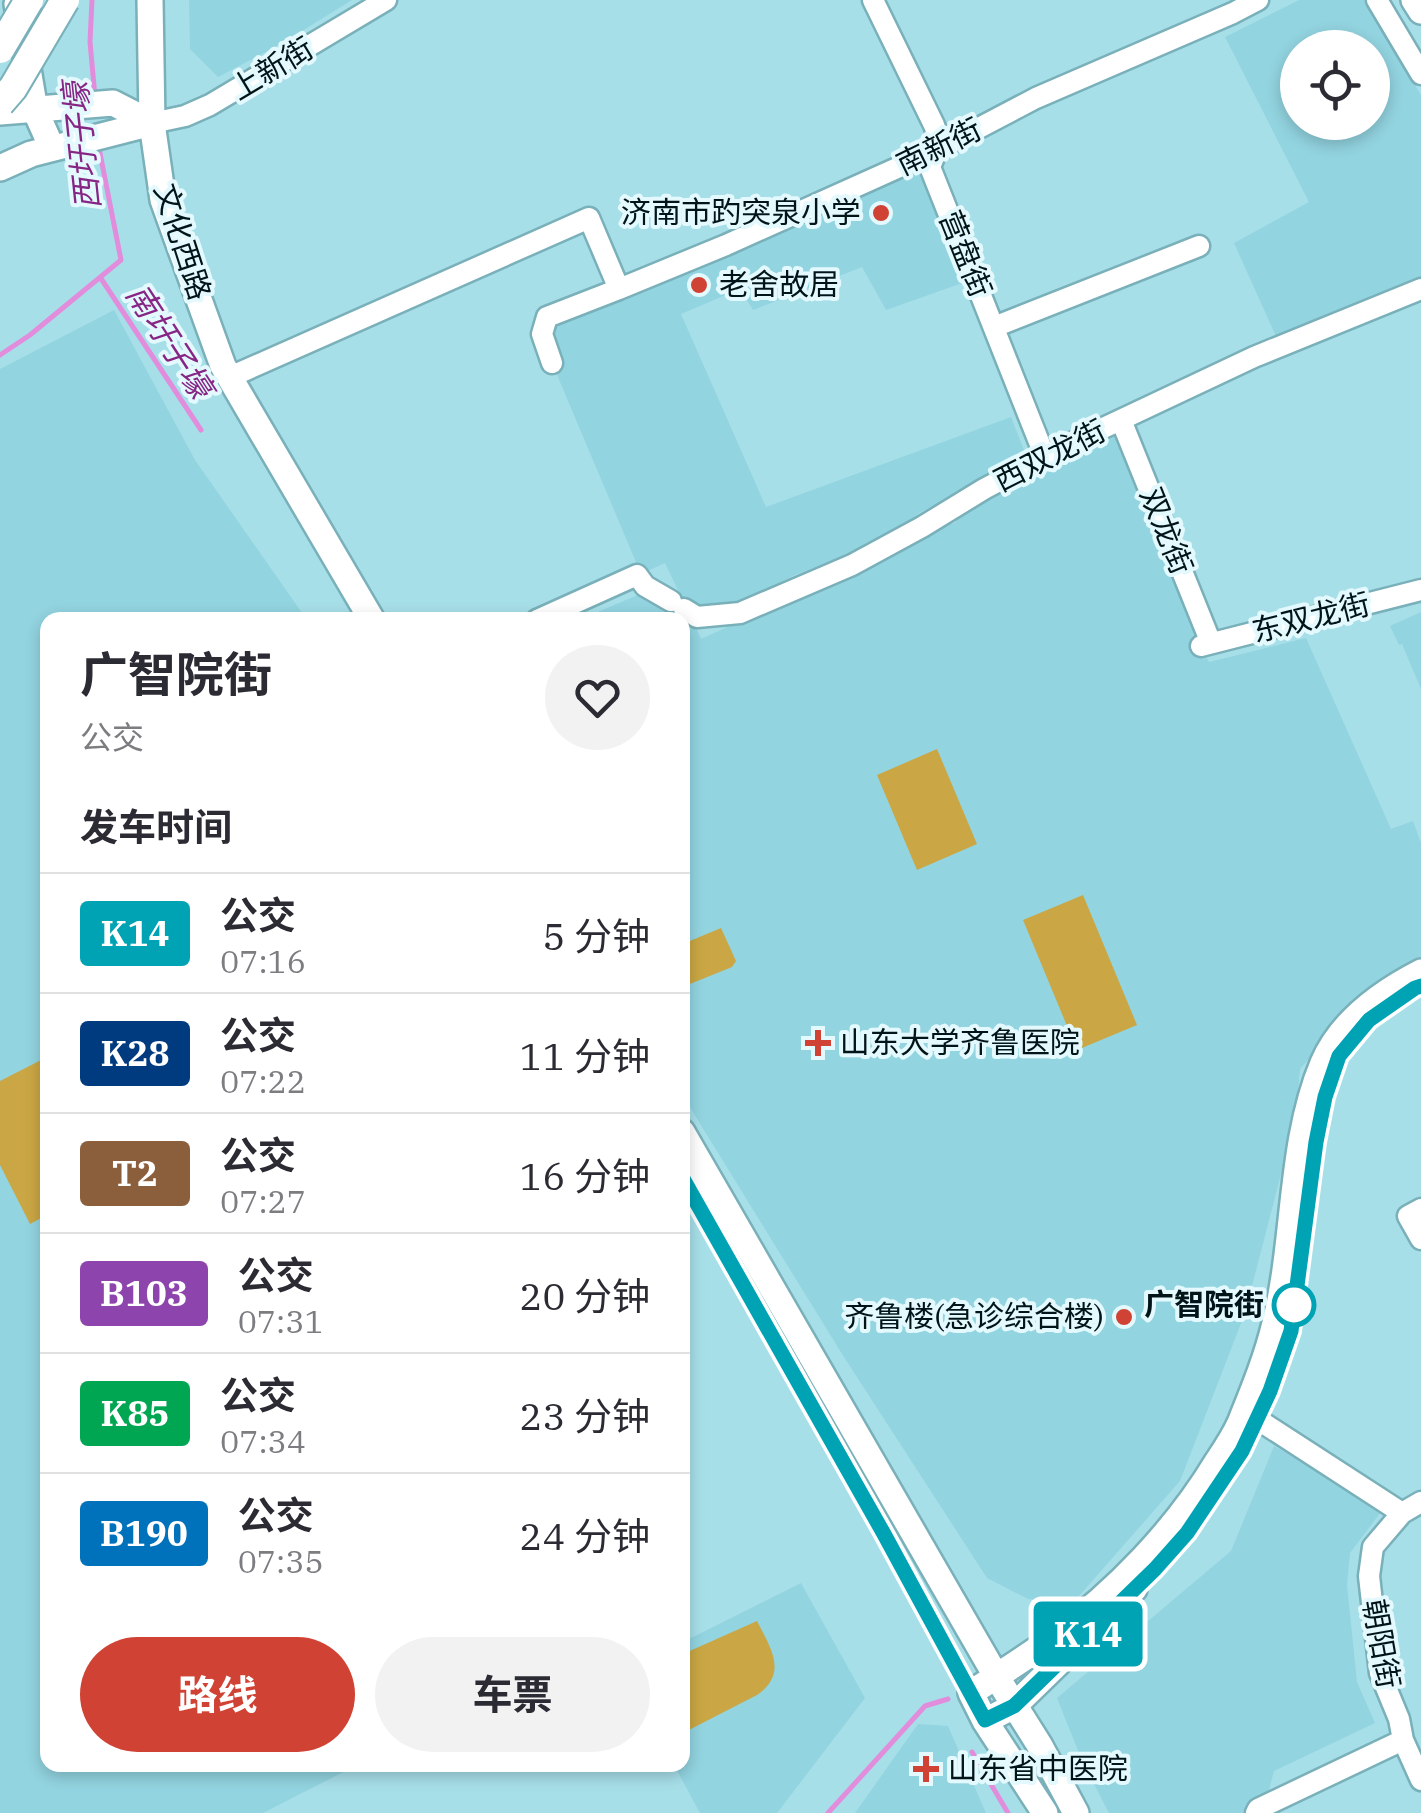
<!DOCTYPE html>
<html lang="zh">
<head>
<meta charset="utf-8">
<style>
  :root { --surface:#fff; --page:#f2f2f3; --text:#2b2b33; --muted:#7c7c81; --line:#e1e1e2; --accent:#d04334 }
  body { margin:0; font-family:"IBM Plex Serif","Noto Sans SC",serif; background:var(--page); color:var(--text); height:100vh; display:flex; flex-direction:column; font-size:38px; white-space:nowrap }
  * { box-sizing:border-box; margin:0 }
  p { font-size:32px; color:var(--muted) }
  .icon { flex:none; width:55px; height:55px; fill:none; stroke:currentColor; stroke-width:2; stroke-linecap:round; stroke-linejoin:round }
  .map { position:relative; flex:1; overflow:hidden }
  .drawer { position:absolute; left:40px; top:612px; width:650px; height:1160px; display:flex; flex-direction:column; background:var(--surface); border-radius:20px; box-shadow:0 5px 15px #0003 }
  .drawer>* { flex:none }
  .badge { padding:0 20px; border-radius:8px; font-size:35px; line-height:65px }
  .buttons { position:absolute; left:1280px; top:30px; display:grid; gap:20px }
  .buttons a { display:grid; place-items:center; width:110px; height:110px; border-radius:50%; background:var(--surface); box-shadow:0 5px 15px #0003; font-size:50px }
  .map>.badge { position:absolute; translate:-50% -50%; box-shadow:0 0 0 5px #fff }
  h2 { padding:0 40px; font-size:38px; line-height:90px }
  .round { display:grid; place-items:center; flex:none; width:105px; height:105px; border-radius:52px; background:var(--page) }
  .head { display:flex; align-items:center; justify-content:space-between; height:170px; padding:0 40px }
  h1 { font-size:48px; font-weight:700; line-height:75px }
  .cta { display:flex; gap:20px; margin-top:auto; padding:20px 40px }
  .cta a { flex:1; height:115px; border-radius:60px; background:var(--accent); color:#fff; font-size:40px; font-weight:700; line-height:115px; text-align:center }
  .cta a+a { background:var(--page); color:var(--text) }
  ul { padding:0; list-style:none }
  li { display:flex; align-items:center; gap:30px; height:120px; padding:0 40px; border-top:2px solid var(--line) }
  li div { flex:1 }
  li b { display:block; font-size:38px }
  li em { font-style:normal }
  li .badge { min-width:110px; font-weight:700; text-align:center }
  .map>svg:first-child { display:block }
  .built { fill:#92d4e0; fill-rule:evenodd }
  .green { fill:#caa744 }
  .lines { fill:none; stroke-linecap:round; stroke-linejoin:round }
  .stream { stroke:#e18ddb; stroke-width:5 }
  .minor-casing { stroke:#79b0b9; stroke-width:25 }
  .major-casing { stroke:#79b0b9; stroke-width:30 }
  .minor { stroke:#fff; stroke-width:20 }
  .major { stroke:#fff; stroke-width:25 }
  .highway-bridge-casing { stroke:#79b0b9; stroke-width:32; stroke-linecap:butt }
  .highway-bridge { stroke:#fff; stroke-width:28 }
  .line-casing { stroke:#fff; stroke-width:22 }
  .line { stroke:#00a3b4; stroke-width:15 }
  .poi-dot { fill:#d04334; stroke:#e3f9fd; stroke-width:4 }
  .stop-dot { fill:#fff; stroke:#00a3b4; stroke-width:5 }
  .labels { text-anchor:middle; stroke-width:8; stroke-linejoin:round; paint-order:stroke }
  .street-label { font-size:30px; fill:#011519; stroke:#e3f9fd }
  .poi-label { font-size:30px; fill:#011519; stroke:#e3f9fd; text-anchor:start }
  .stop-label { font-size:30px; font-weight:bold; fill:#011519; stroke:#e3f9fd; text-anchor:end }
  .water-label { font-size:32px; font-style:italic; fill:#872584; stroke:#e3f9fd }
</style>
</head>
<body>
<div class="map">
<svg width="1421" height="1813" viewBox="0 0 1421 1813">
  <rect width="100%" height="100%" fill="#a7dfe9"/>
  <path class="built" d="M189,0H352L286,41L218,77L190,49Z
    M1299,0H1364L1421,95V296L1283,352L1234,243L1309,202L1225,37ZM1298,48H1372V122H1298Z
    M925,169L968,281L886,310L862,267L753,310L740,289L681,314L766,507L1011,417L1027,458L919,513L905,525L866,543L857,551L795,575L728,609H687L665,563L641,574L552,363L547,317L679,272Z
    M114,310L195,460L307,620H48V1765H357L263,1813H0V369Z
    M1120,434L1198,642L1209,662L1306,638L1391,829L1413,821L1421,843V957L1354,1007L1300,1069L1296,1116L1245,1313L1180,1481L1072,1604L1028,1599L987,1578L842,1354L683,1096L682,620H579L640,594L692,619L701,639L859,567L894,555L938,523L944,526L955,523L958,518L988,499Z
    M1421,612V689L1402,644L1399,645L1390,626Z
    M1274,1446L1384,1508L1350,1553L1347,1585L1357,1682L1375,1723L1274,1771L1263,1813H1109L1083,1763L1057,1698L1231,1551Z
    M801,1583L865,1698L777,1813H700L674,1765H682L683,1642Z
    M918,1724L948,1726L986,1813H855Z"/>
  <path class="green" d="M937,749L977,844L917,870L877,775Z
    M1083,895L1137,1025L1077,1050L1023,920Z
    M721,928L736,961L732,967L685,986L683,985V947L685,943Z
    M47,1057V1215L30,1224L0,1165V1081Z
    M757,1621C770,1647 789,1673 757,1695L683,1733V1654Z"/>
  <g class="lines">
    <path class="stream" d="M92,0L90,42L95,97
      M100,277L201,430
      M0,355L30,335L121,260L98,143
      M972,1752L1008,1813
      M828,1813L925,1706L948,1699"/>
    <defs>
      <path id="minor" d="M873,0L934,125L940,142L930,167L1045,457
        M1377,0L1421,74
        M152,123L185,116L210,105L386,0
        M619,289L726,245L935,151L1036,98L1233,13L1258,0
        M994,327L1199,246
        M230,377L589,218L619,289L547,317L542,334L552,363
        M1121,420L1211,643
        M684,609L697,617L740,613L852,565L922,527L984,489L1063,447L1254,357L1421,289
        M537,620L637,575L645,586L671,601
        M1201,646L1421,590
        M1421,1209L1408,1216L1421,1239
        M1257,1419L1402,1513
        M1421,1502L1402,1513L1373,1547L1369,1576L1380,1673L1399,1719L1403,1740L1421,1780
        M1256,1813L1258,1809L1403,1740"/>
      <path id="major" d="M150,0L152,123L163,200L223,366L372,620
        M1414,0L1421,11
        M17,4L35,110L52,148
        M0,112L113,103L152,123
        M0,168L31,154L152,123
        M682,1132L996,1676L1040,1746L1076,1813
        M985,1721L1014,1706L1134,1589
        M1045,1813L985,1721L971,1693C998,1675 1026,1658 1053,1638C1116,1592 1176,1530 1217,1462C1225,1450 1234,1437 1240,1423C1253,1391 1267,1357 1275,1323C1296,1239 1289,1144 1323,1063C1341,1021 1382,992 1421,972"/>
    </defs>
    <use href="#minor" class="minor-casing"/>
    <use href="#major" class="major-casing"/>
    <use href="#minor" class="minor"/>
    <use href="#major" class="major"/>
    <defs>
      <path id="highway-bridge" d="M0,49L29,0
        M0,103L13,88L65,0"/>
    </defs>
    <use href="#highway-bridge" class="highway-bridge-casing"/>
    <use href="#highway-bridge" class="highway-bridge"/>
  </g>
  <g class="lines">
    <defs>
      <path id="line" d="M682,1177L884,1534L985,1720L1014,1706L1155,1569L1187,1533L1242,1451L1270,1391L1291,1331L1316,1142L1325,1097L1339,1056L1369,1020L1415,988L1421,986"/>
    </defs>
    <use href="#line" class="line-casing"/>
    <use href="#line" class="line"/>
  </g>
  <g class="poi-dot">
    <circle cx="881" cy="213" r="10"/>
    <circle cx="699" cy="285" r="10"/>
    <path d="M813 1028h10v10h10v10h-10v10h-10v-10h-10v-10h10z"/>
    <circle cx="1124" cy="1317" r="10"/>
    <path d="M921 1754h10v10h10v10h-10v10h-10v-10h-10v-10h10z"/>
  </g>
  <circle class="stop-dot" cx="1294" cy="1305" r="20"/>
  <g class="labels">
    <g class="street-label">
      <text transform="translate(272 69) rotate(-31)" y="10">上新街</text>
      <text transform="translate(939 147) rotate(-26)" y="10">南新街</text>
      <text transform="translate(182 242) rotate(72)" y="10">文化西路</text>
      <text transform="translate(965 254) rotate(68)" y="10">营盘街</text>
      <text transform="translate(1050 456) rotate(-27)" y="10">西双龙街</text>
      <text transform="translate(1166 531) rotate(68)" y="10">双龙街</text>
      <text transform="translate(1311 618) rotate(-14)" y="10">东双龙街</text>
      <text transform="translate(1381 1644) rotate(80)" y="10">朝阳街</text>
    </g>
    <g class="poi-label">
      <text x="861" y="223" text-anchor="end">济南市趵突泉小学</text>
      <text x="719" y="295">老舍故居</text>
      <text x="840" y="1053">山东大学齐鲁医院</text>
      <text x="1104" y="1327" text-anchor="end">齐鲁楼(急诊综合楼)</text>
      <text x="948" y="1779">山东省中医院</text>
    </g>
    <g class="stop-label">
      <text x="1264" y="1315">广智院街</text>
    </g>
    <g class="water-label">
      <text transform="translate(82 146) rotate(-96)" y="11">西圩子壕</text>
      <text transform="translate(169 341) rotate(57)" y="11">南圩子壕</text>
    </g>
  </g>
</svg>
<div class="buttons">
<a><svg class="icon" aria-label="locate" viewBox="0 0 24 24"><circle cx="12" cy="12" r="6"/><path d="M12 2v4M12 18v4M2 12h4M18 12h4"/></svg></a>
</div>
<b class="badge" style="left:1088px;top:1634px;background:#00a3b4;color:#fff">K14</b>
<section class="drawer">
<div class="head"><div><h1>广智院街</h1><p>公交</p></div><a class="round"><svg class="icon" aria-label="heart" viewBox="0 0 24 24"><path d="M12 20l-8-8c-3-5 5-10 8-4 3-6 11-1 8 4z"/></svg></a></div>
<h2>发车时间</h2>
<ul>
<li><span class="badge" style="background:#00a3b4;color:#fff">K14</span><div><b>公交</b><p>07:16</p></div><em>5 分钟</em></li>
<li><span class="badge" style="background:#003b80;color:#fff">K28</span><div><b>公交</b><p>07:22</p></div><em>11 分钟</em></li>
<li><span class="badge" style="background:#8b5e3c;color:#fff">T2</span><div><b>公交</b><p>07:27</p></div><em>16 分钟</em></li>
<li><span class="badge" style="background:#8e44ad;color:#fff">B103</span><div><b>公交</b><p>07:31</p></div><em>20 分钟</em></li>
<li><span class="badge" style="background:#00a651;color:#fff">K85</span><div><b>公交</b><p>07:34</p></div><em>23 分钟</em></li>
<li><span class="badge" style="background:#0072bc;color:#fff">B190</span><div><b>公交</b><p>07:35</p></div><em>24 分钟</em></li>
</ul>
<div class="cta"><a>路线</a><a>车票</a></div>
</section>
</div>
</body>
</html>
